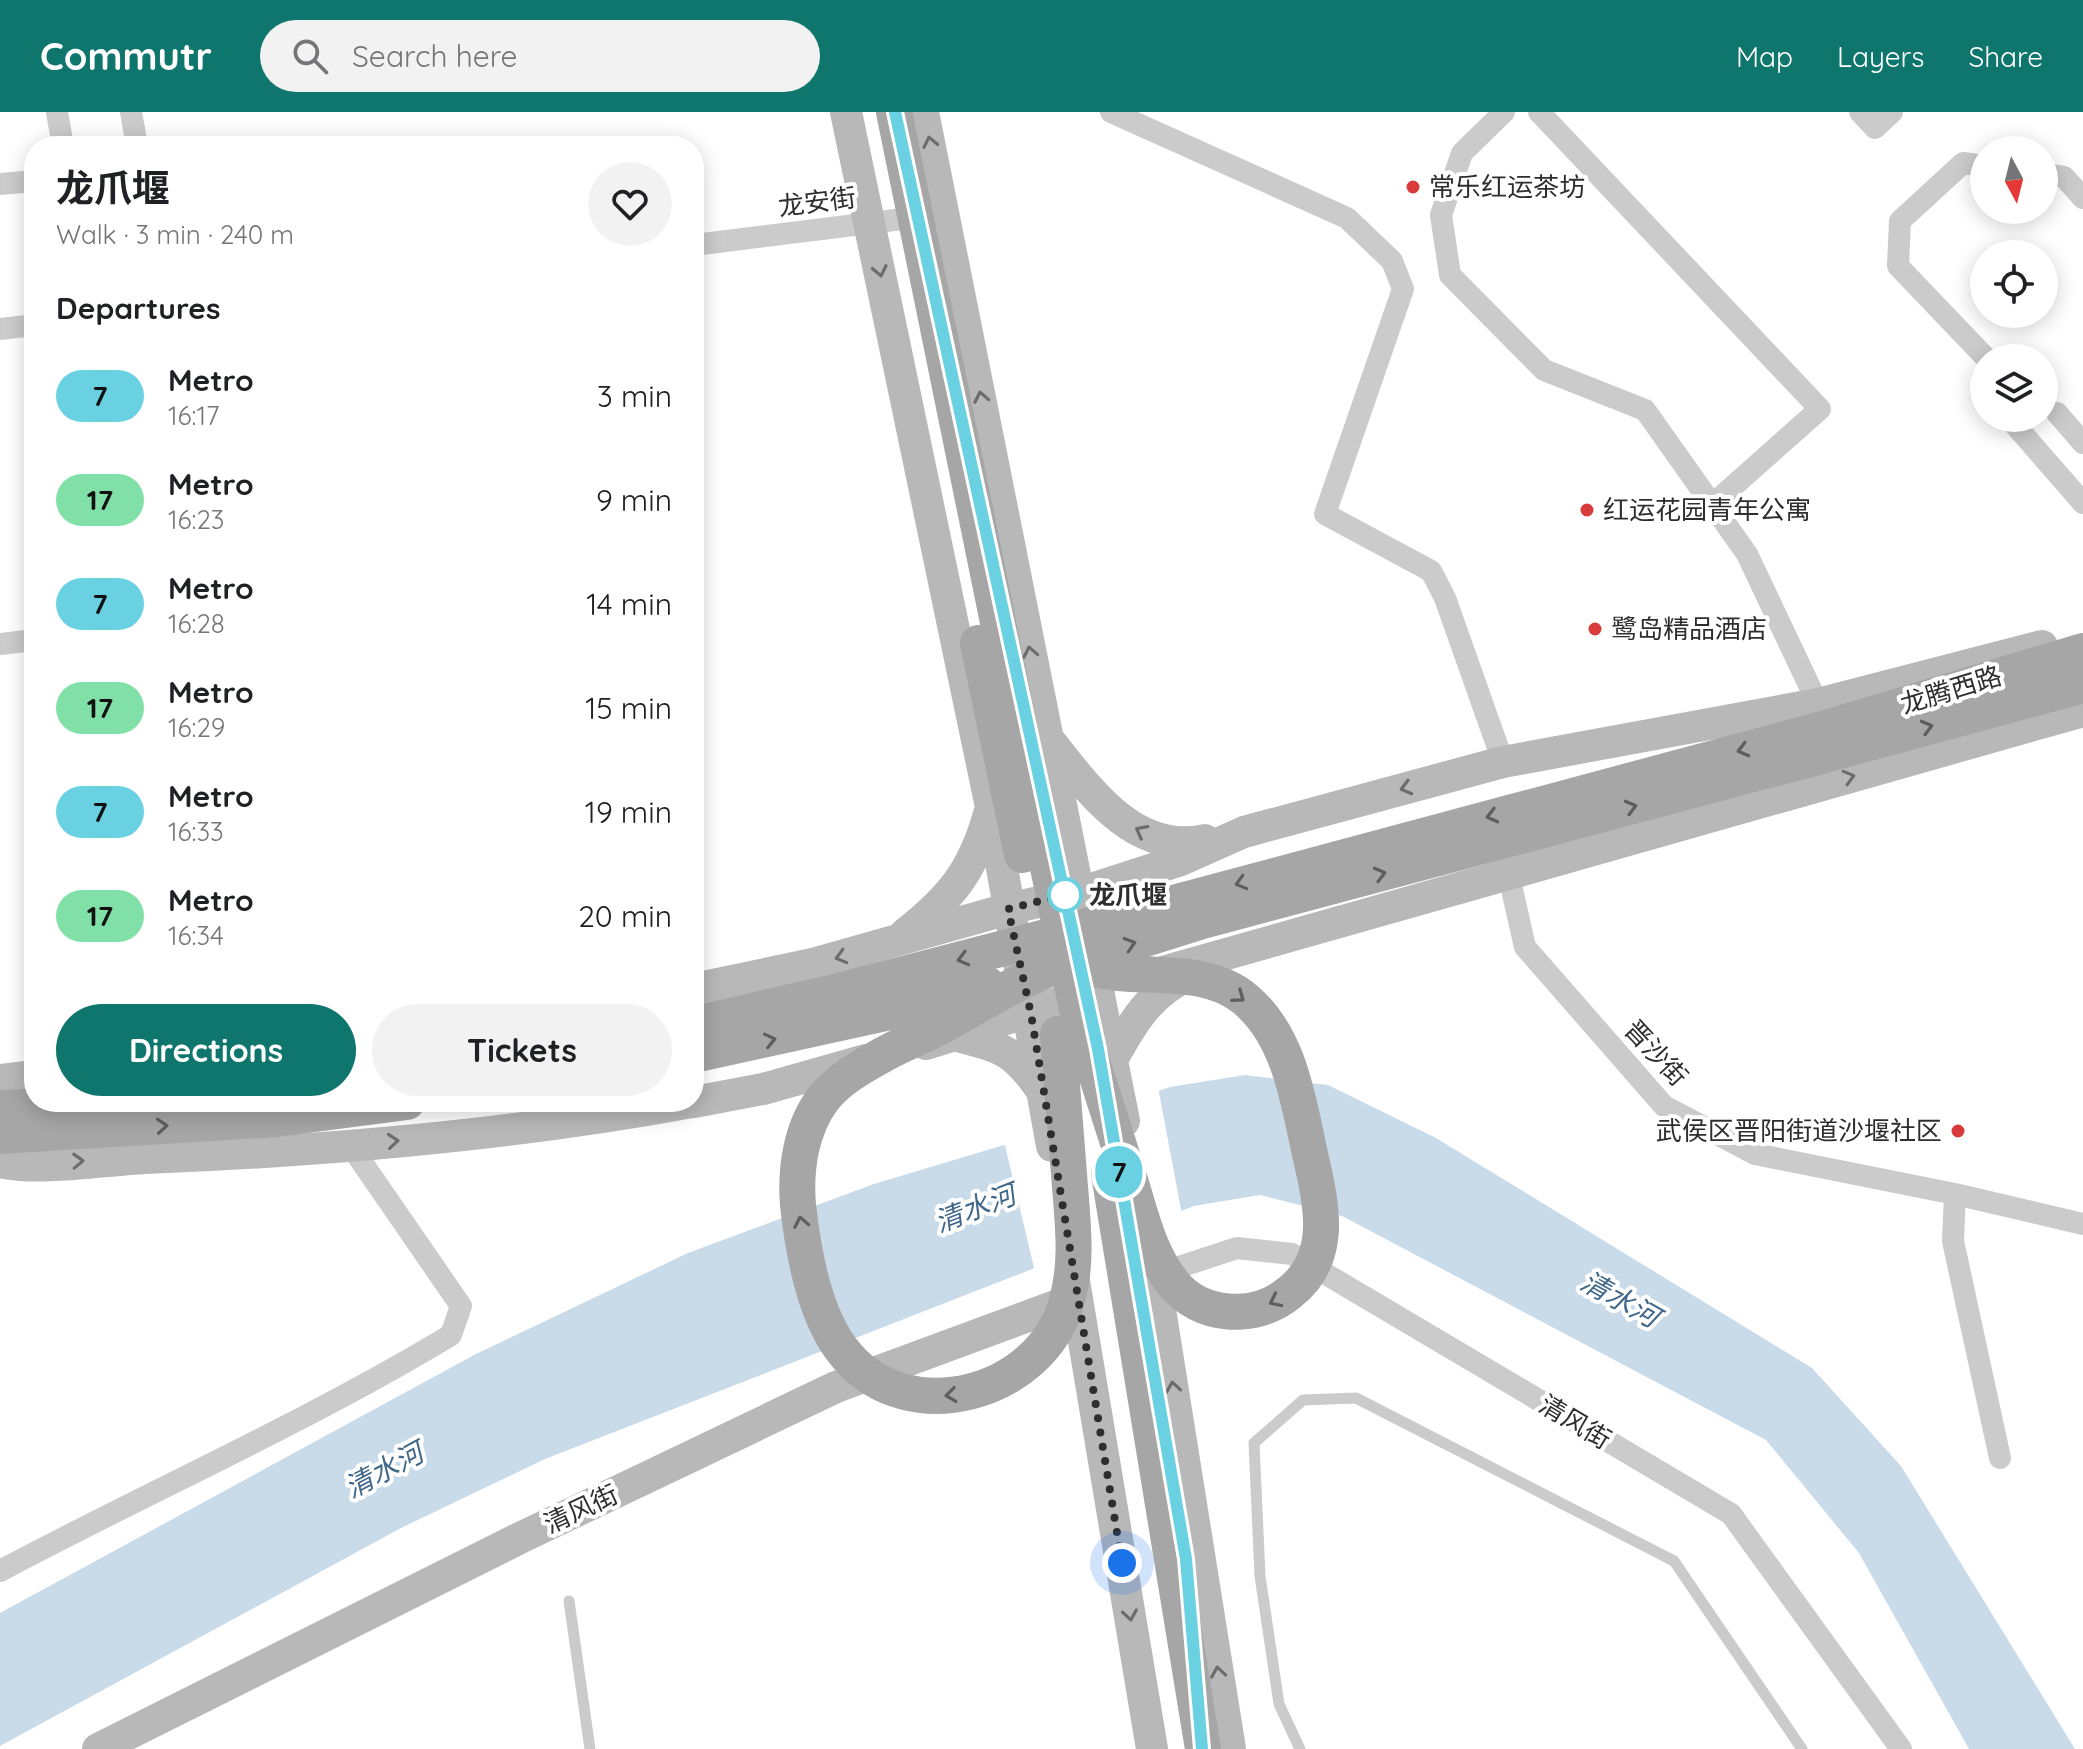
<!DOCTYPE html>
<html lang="en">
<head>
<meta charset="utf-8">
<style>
  :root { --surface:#fff; --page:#f2f2f2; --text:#202124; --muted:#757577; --accent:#0f766e }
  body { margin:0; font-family:Quicksand,"Noto Sans SC",sans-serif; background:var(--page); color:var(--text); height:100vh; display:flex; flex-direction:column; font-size:30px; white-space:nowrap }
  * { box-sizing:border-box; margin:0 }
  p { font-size:26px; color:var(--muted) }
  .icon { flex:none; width:44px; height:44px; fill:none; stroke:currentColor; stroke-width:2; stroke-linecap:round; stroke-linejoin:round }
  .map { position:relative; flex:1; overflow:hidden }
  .side { position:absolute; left:24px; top:24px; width:680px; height:976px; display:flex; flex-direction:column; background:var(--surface); border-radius:32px; box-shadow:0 4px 20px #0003 }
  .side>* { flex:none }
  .badge { padding:0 16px; border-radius:26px; font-size:28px; line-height:52px }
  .needle { width:52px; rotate:173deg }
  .buttons { position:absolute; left:1970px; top:24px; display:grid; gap:16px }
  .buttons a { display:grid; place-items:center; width:88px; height:88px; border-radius:50%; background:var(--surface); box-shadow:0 4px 20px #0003; font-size:40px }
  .you { position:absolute; width:40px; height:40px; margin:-20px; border:6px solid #fff; border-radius:50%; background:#1a73e8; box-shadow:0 0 0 12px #1a73e833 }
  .map>.badge { position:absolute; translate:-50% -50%; box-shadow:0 0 0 4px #fff }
  h2 { padding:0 32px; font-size:30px; line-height:72px }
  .round { display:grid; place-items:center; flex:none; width:84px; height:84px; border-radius:42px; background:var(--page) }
  .headline { display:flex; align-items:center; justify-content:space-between; height:136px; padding:0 32px }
  h1 { font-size:38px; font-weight:700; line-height:60px }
  .action { display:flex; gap:16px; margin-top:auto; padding:16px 32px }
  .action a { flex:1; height:92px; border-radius:48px; background:var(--accent); color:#fff; font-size:32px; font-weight:700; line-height:92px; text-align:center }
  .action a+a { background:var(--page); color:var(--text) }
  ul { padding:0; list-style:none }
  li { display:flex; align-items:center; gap:24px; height:104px; padding:0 32px }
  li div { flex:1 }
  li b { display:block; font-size:30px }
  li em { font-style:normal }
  li .badge { min-width:88px; font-weight:700; text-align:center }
  header { display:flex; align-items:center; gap:48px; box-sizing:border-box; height:112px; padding:0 40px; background:var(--accent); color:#fff }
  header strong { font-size:38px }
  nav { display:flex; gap:44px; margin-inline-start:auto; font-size:28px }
  .search { width:560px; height:72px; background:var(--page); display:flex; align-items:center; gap:20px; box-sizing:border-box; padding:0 28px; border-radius:44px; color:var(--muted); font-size:30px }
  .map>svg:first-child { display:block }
  .water { fill:#c9dae9 }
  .pier { fill:#fff }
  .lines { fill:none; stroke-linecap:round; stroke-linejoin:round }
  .lane { stroke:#cbcbcb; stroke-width:11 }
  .street { stroke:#cbcbcb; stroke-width:22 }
  .secondary { stroke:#b8b8b8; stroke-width:32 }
  .primary { stroke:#a6a6a6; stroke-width:36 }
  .primary-bridge { stroke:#a6a6a6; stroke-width:36 }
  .oneway { stroke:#6c6c6c }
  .oneway2 { stroke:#5e5e5e }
  .line-casing { stroke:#fff; stroke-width:18 }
  .line { stroke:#6ad1e3; stroke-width:12 }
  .walk { stroke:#2e2e2e; stroke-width:8; stroke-dasharray:0 14.4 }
  .poi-dot { fill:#d93b3b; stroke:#fff; stroke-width:3 }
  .stop-dot { fill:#fff; stroke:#6ad1e3; stroke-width:4 }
  .labels { text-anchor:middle; stroke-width:8; stroke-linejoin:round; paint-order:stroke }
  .poi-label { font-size:26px; fill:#2e2e2e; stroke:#fff; text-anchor:start }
  .street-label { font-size:26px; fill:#2e2e2e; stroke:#fff }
  .stop-label { font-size:26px; font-weight:bold; fill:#2e2e2e; stroke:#fff; text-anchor:start }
  .water-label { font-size:28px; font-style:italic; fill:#41688a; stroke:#fff }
</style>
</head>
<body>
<header>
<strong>Commutr</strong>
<div class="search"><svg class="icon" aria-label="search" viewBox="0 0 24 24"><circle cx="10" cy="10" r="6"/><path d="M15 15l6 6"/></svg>Search here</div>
<nav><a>Map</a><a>Layers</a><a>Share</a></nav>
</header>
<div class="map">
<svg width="2083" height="1637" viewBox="0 0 2083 1637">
  <rect width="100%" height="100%" fill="#fff"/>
  <path class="water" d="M1245,963L1328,973L1436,1026L1812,1256L1901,1354L2075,1637H1969L1859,1441L1766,1328L1342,1104L1260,1083L1194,1094L545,1347L401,1416L0,1634V1501L474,1243L688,1141L874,1072L1014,1030L1170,975Z"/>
  <path class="pier" d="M1158,975L1182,1103L1035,1160L1004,1029Z"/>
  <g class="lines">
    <path class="lane" d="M569,1489L590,1637
      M1300,1637L1279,1592L1260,1464L1254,1331L1303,1288L1356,1286L1674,1449L1802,1637"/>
    <path class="street" d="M57,0L63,34
      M131,0L137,34
      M1111,0L1347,106L1392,149L1403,177L1325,402L1431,459L1445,486L1503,650
      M1504,0L1462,41L1441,103L1450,163L1544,258L1645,298L1747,442L1818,592
      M1539,0L1820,297L1712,393
      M1860,0L1875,16L1892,0
      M1984,54L1963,51L1900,109L1898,154L1986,246
      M2044,62L2064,65L2083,86
      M0,72L34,69
      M694,133L927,104
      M0,217L34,213
      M2057,301L2083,331
      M2009,306L2083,391
      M0,532L34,528
      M1508,760L1525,835L1664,994L1755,1042L1955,1082L2083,1112
      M1955,1082L1953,1129L2000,1346
      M1155,1163L1237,1136L1292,1142L1731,1402L1901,1637
      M0,1459C150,1379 305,1311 451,1223L461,1194L350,1033"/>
    <path class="secondary" d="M846,0L991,695L1052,1034
      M923,0L1124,1009
      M1049,628C1088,677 1134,744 1205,728
      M905,822C951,786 973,759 989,702
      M1163,860L2083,599
      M694,877L813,852L1008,797L1079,781L1181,748L1244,720L1503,650L1818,592L2042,534
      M958,924C1003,936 1015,939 1042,979
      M926,932L1099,878
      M1113,946C1134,908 1151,879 1193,861
      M0,968L34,964
      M694,990L763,977L866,948
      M0,1050C36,1059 105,1048 145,1046C327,1039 513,1023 692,990
      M1151,1141L1230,1637
      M1073,1163L1152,1637
      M98,1637L522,1425L836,1275L1077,1186"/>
    <path class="primary" d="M1819,618L2083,539
      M1825,643L2083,573
      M0,996L161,990
      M0,1024L277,1007L407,990"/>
    <path class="primary-bridge" d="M894,0L1085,937
      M978,531L1022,743
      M1072,850L1202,809L1825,643
      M694,912L835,880L1050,824L1819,618
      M1058,922C1062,968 1065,1015 1069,1062C1072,1106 1079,1149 1066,1192C1040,1282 910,1318 847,1244C815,1208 803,1139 798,1093C795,1057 801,1016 823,987C837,969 859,956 879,945C899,933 922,925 942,914C967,901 1036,857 1059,855C1078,854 1100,859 1119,861C1161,865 1210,858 1245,887C1292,926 1299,995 1312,1051C1323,1097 1332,1148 1289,1181C1255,1209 1200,1206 1172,1170C1149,1140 1141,1104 1130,1068C1114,1017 1097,966 1081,915
      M694,943L895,899L988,873
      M1109,1062L1203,1637"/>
  </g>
  <defs><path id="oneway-chevron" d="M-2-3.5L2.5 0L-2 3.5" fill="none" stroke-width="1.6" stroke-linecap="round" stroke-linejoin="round" transform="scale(2)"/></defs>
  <g class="oneway">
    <use href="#oneway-chevron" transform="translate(930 30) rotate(-102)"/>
    <use href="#oneway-chevron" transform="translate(880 159) rotate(78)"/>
    <use href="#oneway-chevron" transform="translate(981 285) rotate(-101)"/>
    <use href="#oneway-chevron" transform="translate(1030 540) rotate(-101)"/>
    <use href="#oneway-chevron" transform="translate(1849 665) rotate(-16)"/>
    <use href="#oneway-chevron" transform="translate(1406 676) rotate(165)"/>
    <use href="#oneway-chevron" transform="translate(1141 719) rotate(-152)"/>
    <use href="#oneway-chevron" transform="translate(841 845) rotate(164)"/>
    <use href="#oneway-chevron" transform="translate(393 1029) rotate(-5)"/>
    <use href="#oneway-chevron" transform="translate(78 1049) rotate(-2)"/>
    <use href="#oneway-chevron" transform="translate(1173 1275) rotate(-99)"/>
    <use href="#oneway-chevron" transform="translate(1130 1503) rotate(81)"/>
    <use href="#oneway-chevron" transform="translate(1218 1560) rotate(-99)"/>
  </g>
  <g class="oneway2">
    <use href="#oneway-chevron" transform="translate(1927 615) rotate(-15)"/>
    <use href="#oneway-chevron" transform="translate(1743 638) rotate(165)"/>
    <use href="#oneway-chevron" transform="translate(1631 695) rotate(-15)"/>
    <use href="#oneway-chevron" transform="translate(1492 704) rotate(165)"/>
    <use href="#oneway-chevron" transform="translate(1380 762) rotate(-15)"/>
    <use href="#oneway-chevron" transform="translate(1241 771) rotate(164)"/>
    <use href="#oneway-chevron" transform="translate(1130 832) rotate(-17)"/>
    <use href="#oneway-chevron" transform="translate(963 847) rotate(165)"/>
    <use href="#oneway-chevron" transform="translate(1239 885) rotate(36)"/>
    <use href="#oneway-chevron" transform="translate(770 928) rotate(-13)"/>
    <use href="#oneway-chevron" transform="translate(162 1014) rotate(-4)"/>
    <use href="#oneway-chevron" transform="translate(801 1110) rotate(-101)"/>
    <use href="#oneway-chevron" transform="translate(1275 1189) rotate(154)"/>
    <use href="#oneway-chevron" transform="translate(951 1283) rotate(173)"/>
  </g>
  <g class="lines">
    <defs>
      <path id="line" d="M895,0L1098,937L1186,1447L1202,1637"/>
    </defs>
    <use href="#line" class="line-casing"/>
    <use href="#line" class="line"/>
    <path class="walk" d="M1065,783L1008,797L1031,902L1122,1451"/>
  </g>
  <g class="poi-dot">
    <circle cx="1413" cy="75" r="8"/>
    <circle cx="1587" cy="398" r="8"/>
    <circle cx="1595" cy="517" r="8"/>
    <circle cx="1958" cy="1019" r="8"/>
  </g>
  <circle class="stop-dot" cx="1065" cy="783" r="16"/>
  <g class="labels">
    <g class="poi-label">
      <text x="1429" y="84">常乐红运茶坊</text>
      <text x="1603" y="407">红运花园青年公寓</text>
      <text x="1611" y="526">鹭岛精品酒店</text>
      <text x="1942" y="1028" text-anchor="end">武侯区晋阳街道沙堰社区</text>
    </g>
    <g class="street-label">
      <text transform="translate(817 90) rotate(-7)" y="9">龙安街</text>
      <text transform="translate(1951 578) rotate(-17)" y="9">龙腾西路</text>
      <text transform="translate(1656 941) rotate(47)" y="9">晋沙街</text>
      <text transform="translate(1575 1310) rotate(31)" y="9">清风街</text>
      <text transform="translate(581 1397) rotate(-25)" y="9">清风街</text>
    </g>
    <g class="stop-label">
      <text x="1089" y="792">龙爪堰</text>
    </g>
    <g class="water-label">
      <text transform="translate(975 1096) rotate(-21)" y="10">清水河</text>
      <text transform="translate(1620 1187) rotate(29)" y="10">清水河</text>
      <text transform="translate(384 1358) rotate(-28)" y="10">清水河</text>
    </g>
  </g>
</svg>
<div class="buttons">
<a><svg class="needle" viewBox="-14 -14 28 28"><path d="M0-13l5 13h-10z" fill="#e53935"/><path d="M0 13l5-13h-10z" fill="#757577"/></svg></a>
<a><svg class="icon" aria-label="locate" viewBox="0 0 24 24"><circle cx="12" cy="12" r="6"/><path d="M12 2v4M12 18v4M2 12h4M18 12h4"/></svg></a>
<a><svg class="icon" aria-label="layers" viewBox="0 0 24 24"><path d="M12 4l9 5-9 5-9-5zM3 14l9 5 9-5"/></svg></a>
</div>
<div class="you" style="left:1122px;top:1451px"></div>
<b class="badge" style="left:1119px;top:1060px;background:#6ad1e3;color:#111">7</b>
<section class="side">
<div class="headline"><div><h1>龙爪堰</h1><p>Walk · 3 min · 240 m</p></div><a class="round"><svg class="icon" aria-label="heart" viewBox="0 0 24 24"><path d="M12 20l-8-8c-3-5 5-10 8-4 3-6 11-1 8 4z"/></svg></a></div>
<h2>Departures</h2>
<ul>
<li><span class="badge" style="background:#6ad1e3;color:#111">7</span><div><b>Metro</b><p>16:17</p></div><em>3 min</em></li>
<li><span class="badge" style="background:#80e0a7;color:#111">17</span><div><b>Metro</b><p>16:23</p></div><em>9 min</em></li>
<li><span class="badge" style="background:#6ad1e3;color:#111">7</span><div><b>Metro</b><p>16:28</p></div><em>14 min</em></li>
<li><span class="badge" style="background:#80e0a7;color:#111">17</span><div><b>Metro</b><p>16:29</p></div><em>15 min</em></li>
<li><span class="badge" style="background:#6ad1e3;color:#111">7</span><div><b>Metro</b><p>16:33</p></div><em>19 min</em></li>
<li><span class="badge" style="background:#80e0a7;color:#111">17</span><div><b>Metro</b><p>16:34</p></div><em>20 min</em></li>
</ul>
<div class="action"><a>Directions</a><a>Tickets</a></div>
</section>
</div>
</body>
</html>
